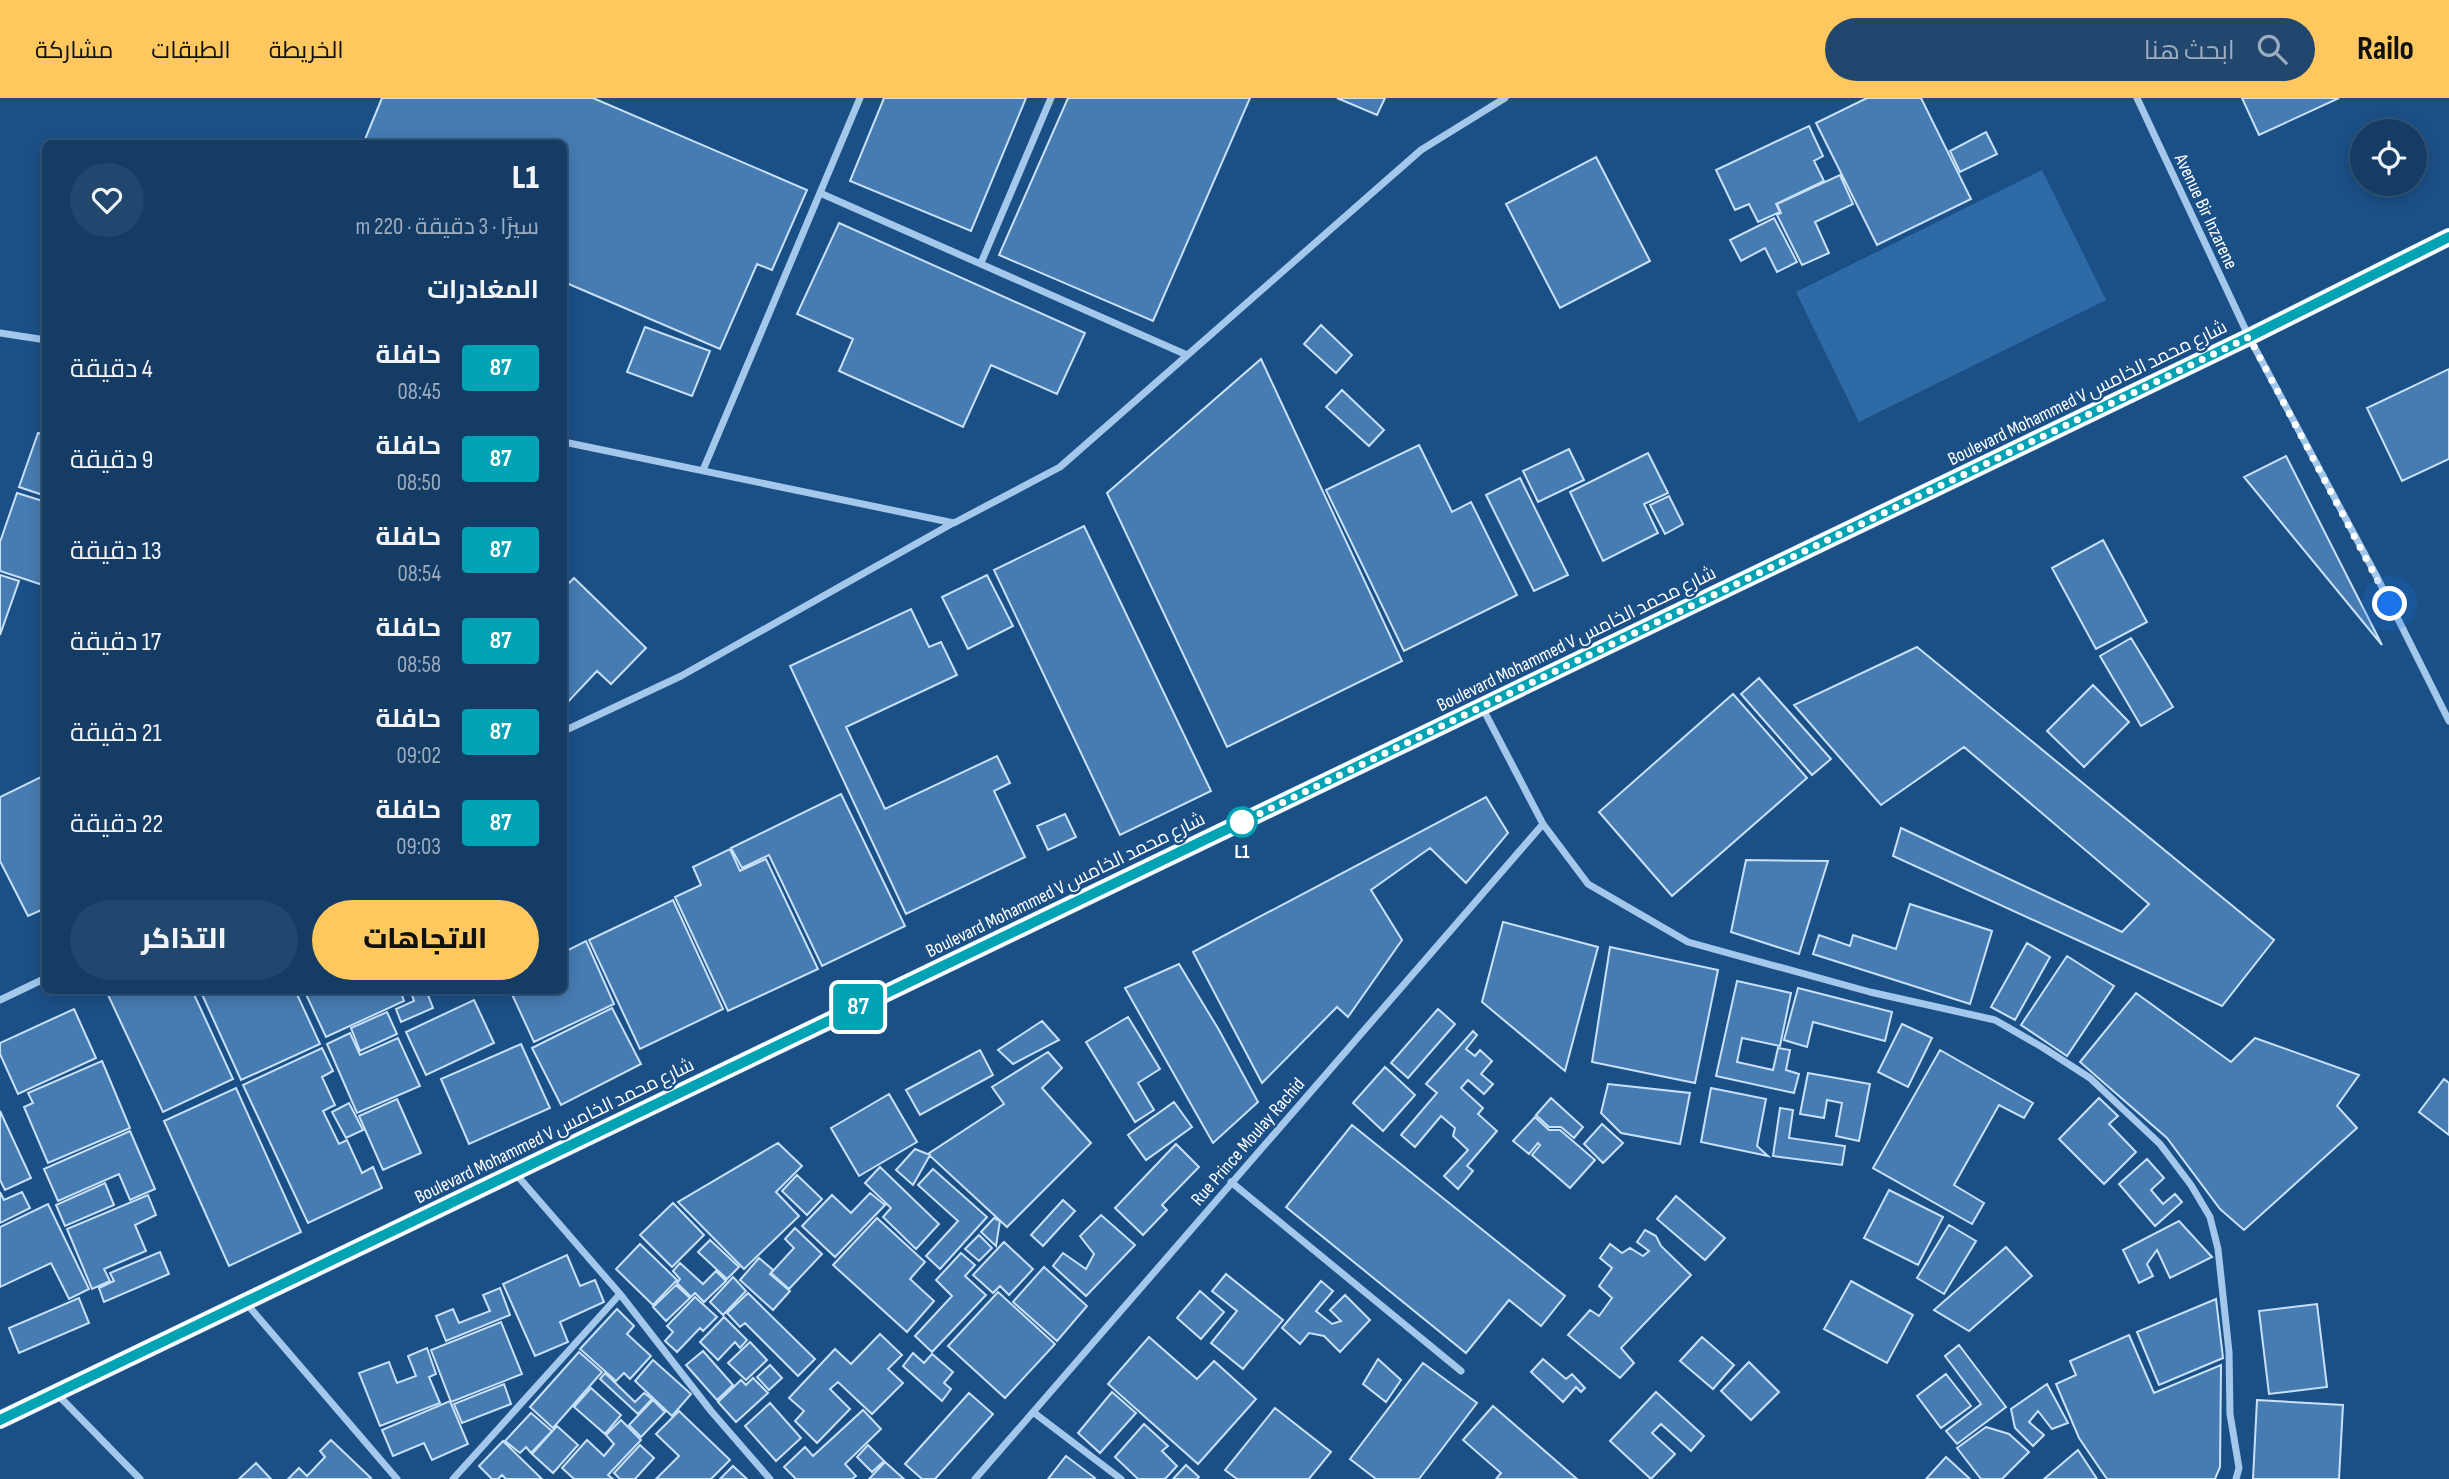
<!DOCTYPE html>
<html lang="ar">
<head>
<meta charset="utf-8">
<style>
  :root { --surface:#143c65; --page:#21476e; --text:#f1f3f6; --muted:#9dadbf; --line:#335679; --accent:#fec85f }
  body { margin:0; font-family:"Sofia Sans Condensed",Cairo,sans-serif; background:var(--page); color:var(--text); direction:rtl; height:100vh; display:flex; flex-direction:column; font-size:26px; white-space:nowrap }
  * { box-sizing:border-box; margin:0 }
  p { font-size:23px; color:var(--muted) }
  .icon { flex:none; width:38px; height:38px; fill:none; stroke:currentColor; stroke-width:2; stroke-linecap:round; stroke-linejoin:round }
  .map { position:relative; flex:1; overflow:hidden; direction:ltr }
  .sheet { position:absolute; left:42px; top:42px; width:525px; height:854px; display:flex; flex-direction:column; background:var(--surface); border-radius:10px; box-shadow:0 4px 18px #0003,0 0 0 2px var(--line); direction:rtl }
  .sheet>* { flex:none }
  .badge { padding:0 14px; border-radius:5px; font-size:24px; line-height:46px }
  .fabs { position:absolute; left:2350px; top:21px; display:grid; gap:14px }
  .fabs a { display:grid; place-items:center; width:77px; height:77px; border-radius:50%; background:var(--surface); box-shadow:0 4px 18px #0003,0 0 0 2px var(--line); font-size:35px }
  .you { position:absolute; width:35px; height:35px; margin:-18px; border:5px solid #fff; border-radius:50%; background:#1a73e8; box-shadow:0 0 0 10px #1a73e833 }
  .map>.badge { position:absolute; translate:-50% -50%; box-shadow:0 0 0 4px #fff }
  h2 { padding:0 28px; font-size:26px; line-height:63px }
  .round { display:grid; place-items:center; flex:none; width:74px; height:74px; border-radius:37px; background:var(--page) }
  .head { display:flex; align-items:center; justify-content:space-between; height:119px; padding:0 28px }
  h1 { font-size:33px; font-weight:800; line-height:52px }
  .button { display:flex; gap:14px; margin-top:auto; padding:14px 28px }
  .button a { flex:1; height:80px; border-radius:42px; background:var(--accent); color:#111; font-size:28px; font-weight:800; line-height:80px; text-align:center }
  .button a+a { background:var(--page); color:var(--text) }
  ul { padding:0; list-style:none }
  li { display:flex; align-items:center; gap:21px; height:91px; padding:0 28px }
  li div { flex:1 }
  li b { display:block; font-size:26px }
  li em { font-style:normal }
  li .badge { min-width:77px; font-weight:700; text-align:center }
  header { display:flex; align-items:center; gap:42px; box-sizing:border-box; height:98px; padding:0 35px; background:var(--accent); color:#111 }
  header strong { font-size:33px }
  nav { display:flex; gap:38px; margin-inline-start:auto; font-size:24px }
  .search { width:490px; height:63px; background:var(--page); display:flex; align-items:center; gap:18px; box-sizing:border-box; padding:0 24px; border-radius:38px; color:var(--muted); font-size:26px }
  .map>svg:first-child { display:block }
  .green { fill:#2e6aa5 }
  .building { fill:#477cb2; stroke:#c8e1f9; stroke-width:2 }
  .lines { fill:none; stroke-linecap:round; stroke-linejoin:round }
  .minor { stroke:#a3c8ec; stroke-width:7 }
  .primary { stroke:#e8f2ff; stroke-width:18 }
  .line-casing { stroke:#fff; stroke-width:16 }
  .line { stroke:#00a3b4; stroke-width:10 }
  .walk { stroke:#fff; stroke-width:7; stroke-dasharray:0 12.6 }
  .stop-dot { fill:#fff; stroke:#00a3b4; stroke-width:3.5 }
  .labels { text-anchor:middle; stroke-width:5; stroke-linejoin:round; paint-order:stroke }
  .street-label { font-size:19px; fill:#fff; stroke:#1b5087 }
  .stop-label { font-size:19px; font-weight:bold; fill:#fff; stroke:#1b5087 }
</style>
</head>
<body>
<header>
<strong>Railo</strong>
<div class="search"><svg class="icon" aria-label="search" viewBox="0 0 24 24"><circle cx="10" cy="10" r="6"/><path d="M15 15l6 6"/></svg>ابحث هنا</div>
<nav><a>الخريطة</a><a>الطبقات</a><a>مشاركة</a></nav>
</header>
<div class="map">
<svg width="2449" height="1381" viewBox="0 0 2449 1381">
  <rect width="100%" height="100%" fill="#1b5087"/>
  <path class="green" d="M2042,72L2106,202L1859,324L1796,194Z"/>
  <path class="building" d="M382,0H593L807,92L772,172L757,166L720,251L564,184V46H363Z
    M884,0H1026L971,133L850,83Z
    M1068,0H1250L1153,223L999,157Z
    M1337,0H1385L1377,17Z
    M1867,0H1921L1971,101L1877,147L1816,25Z
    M2242,0H2339L2259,37Z
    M1809,28L1823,58L1814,63L1824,83L1776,106L1780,114L1758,124L1749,106L1735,112L1716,72Z
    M1986,34L1997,56L1960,74L1950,53Z
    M1596,59L1650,163L1560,210L1506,106Z
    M1840,77L1853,106L1815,124L1829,155L1802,167L1777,117L1781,115L1777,106Z
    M1774,120L1797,164L1777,174L1765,150L1741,163L1730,142Z
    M839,125L1085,235L1057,296L991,267L963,329L839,273L853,241L797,216Z
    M1321,227L1352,257L1336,275L1304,246Z
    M645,229L710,253L692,298L627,274Z
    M1261,261L1402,563L1227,649L1107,395Z
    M2449,271V361L2402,383L2367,310Z
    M1342,292L1384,332L1369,348L1326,309Z
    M38,335L46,337V398L19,389Z
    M1419,347L1452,414L1471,404L1517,497L1404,553L1326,392Z
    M1569,351L1584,382L1538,404L1523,373Z
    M1648,355L1668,395L1644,406L1658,435L1603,463L1570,394Z
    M2286,358L2382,547L2244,379Z
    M1520,380L1568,477L1534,493L1486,397Z
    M17,395L46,404V488L0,473V444Z
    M1669,398L1683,426L1665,436L1650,407Z
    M1084,428L1211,693L1120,737L994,472Z
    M2103,442L2147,524L2096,551L2052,470Z
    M0,477L19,483L0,537Z
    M987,477L1013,528L968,551L942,499Z
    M574,480L646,550L611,586L597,573L566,606L564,603V490Z
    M911,511L929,549L941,544L957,577L846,629L885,711L997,658L1010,685L994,693L1025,759L906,816L790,568Z
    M2131,540L2173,609L2141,628L2100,558Z
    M1917,549L2274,842L2222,908L1893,758L1901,730L2122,834L2149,806L1964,649L1881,707L1794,607Z
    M1759,580L1831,661L1812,677L1741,596Z
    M2093,587L2129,624L2084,669L2047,633Z
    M1733,596L1807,680L1672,798L1599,714Z
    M45,677L46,810L28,818L0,763V699Z
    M841,696L905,828L822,868L769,757L742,770L731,750Z
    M1486,699L1508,735L1466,785L1430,750L1371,792L1402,842L1348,919L1337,909L1262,985L1193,854Z
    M1065,716L1076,739L1048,752L1037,728Z
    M730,751L740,773L766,761L818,871L728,913L675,799L701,787L693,769Z
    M1746,762L1828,763L1799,856L1731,834Z
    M673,802L723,911L640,951L589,842Z
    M1910,806L1992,833L1970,906L1813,856L1819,837L1850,848L1853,837L1896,851Z
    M1503,824L1598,849L1565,973L1482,904Z
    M586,843L614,906L534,944L510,892H564V854Z
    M2027,845L2050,859L2015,922L1991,909Z
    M1610,849L1718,872L1695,985L1592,964Z
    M2067,858L2114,888L2067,958L2021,927Z
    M1179,866L1219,932L1258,1004L1213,1045L1125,890Z
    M1737,883L1791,895L1780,948L1742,940L1737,964L1773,972L1778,950L1790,952L1786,972L1799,976L1794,995L1716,978Z
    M1798,890L1892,914L1885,943L1813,924L1807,949L1784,942Z
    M117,892H192L233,981L163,1014L108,897Z
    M200,892H295L320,946L241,982Z
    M304,892H400L404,903L326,939Z
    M410,892H426L433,910L401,924L396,911L414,903Z
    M2136,895L2231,964L2255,940L2359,977L2337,1008L2357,1030L2244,1132L2220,1111L2167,1040L2080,964Z
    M474,902L494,945L426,977L406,934Z
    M612,910L641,966L561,1007L532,950Z
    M74,911L96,960L18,996L0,956V945Z
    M1438,911L1455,926L1408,980L1391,965Z
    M387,914L397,936L360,953L351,930Z
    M1128,919L1160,971L1138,985L1154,1012L1135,1024L1086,944Z
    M1042,923L1059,942L1013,966L998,952Z
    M1902,926L1932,940L1908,989L1878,974Z
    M1473,933L1477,937L1466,951L1475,958L1480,952L1492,963L1481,976L1493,986L1484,996L1468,982L1461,990L1483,1010L1478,1016L1497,1033L1467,1068L1473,1073L1458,1091L1444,1078L1468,1052L1453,1038L1455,1030L1441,1018L1415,1049L1401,1037L1437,995L1426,986Z
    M350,935L360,957L398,940L420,988L357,1015L327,946Z
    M521,946L550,1010L469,1046L441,981Z
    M322,950L333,973L322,979L335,1007L323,1013L339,1046L347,1042L362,1075L373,1069L382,1090L308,1125L243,987Z
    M980,952L993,977L920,1017L906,992Z
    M1940,952L2033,1005L2024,1020L1999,1007L1954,1087L1984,1105L1972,1126L1873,1070Z
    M1048,954L1062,970L1042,990L1091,1045L1007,1129L928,1056L1004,1006L992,989Z
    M102,963L130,1030L48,1065L24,1009L33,1005L28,995Z
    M1385,969L1415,997L1383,1033L1353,1005Z
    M1808,975L1870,986L1859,1043L1836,1038L1842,1005L1827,1002L1824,1020L1800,1016Z
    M2444,981L2449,985V1037L2419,1014Z
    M1608,986L1690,995L1680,1046L1621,1035L1601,1015Z
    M236,990L301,1134L229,1168L164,1023Z
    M1711,990L1766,1001L1757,1048L1768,1058L1701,1044Z
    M889,996L917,1044L859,1078L831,1030Z
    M1551,1000L1583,1029L1574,1040L1561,1029H1549L1536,1017Z
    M2099,1000L2118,1018L2109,1026L2136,1054L2104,1086L2059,1041Z
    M397,1001L421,1055L383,1072L359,1018Z
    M1174,1004L1192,1029L1146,1062L1128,1037Z
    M349,1005L363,1032L346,1040L332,1014Z
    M1780,1010L1793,1012L1789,1040L1845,1048L1842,1067L1773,1058Z
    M0,1013L31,1080L5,1092L0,1082Z
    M1535,1019L1549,1032H1560L1595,1062L1570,1090L1532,1057L1540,1047L1538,1045L1529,1056L1513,1043Z
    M1602,1026L1623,1045L1603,1065L1584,1046Z
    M1352,1027L1565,1198L1541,1228L1509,1202L1466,1255L1286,1109Z
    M130,1033L155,1091L130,1102L119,1076L58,1103L44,1071Z
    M778,1045L802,1068L776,1094L799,1118L744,1171L678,1104Z
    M1176,1046L1199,1069L1162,1107L1167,1112L1143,1137L1115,1110Z
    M915,1051L930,1057L913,1087L896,1072Z
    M2147,1061L2164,1080L2151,1092L2163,1106L2175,1096L2182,1104L2155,1128L2119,1086Z
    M880,1069L939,1126L916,1151L883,1119L891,1110L865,1085Z
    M933,1071L987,1119L940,1171L926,1158L958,1123L918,1087Z
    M797,1077L822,1101L807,1117L782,1093Z
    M105,1085L114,1107L65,1128L56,1107Z
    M1889,1092L1943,1119L1918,1167L1864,1140Z
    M0,1094L4,1102L22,1094L30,1110L0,1125Z
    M870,1095L885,1107L835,1159L802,1128L832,1097L851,1115Z
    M148,1097L156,1117L135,1127L146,1153L104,1171L110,1183L92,1191L67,1131Z
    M1676,1098L1725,1140L1705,1162L1657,1121Z
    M1063,1102L1075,1113L1043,1148L1031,1137Z
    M673,1105L704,1137L672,1169L640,1137Z
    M48,1106L89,1191L69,1201L51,1165L0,1189V1129Z
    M1101,1117L1135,1147L1086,1198L1053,1168L1063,1155L1086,1171L1094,1156L1080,1138Z
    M877,1120L925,1164L910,1181L934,1203L907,1234L833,1167Z
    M994,1120L1000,1123L996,1148L981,1134Z
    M2179,1123L2212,1159L2170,1180L2157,1152L2147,1166L2153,1178L2139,1185L2123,1152Z
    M1949,1127L1976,1143L1944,1196L1917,1180Z
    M795,1130L822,1156L789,1191L771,1175L794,1150L785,1141Z
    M1645,1132L1656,1138L1661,1148L1691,1177L1621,1250L1634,1265L1620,1280L1568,1237L1590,1212L1599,1218L1612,1200L1599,1188L1612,1170L1600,1160L1610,1146L1622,1155L1630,1150L1643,1158L1649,1153L1637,1144Z
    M979,1137L992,1150L979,1163L965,1151Z
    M710,1142L739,1169L727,1181L698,1154Z
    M1004,1144L1033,1171L1009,1197L1000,1188L993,1195L973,1177Z
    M640,1146L677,1182L653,1207L616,1171Z
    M2006,1149L2032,1178L1969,1233L1934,1212Z
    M160,1154L169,1176L104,1204L99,1190L114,1183L110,1175Z
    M961,1155L975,1167L965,1178L986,1197L932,1254L915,1238L952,1198L936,1182Z
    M567,1157L580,1188L595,1182L604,1204L560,1224L568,1244L535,1258L503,1186Z
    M759,1160L773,1172L770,1176L790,1193L773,1212L740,1182Z
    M680,1165L703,1186L716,1173L726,1183L704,1204L695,1195L691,1199L677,1185L680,1181L673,1173Z
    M1044,1169L1087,1208L1057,1243L1013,1204Z
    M1226,1176L1283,1222L1243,1271L1211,1245L1237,1213L1212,1193Z
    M733,1179L746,1193L723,1217L710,1204Z
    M1321,1183L1333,1193L1316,1213L1332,1226L1341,1223L1330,1212L1345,1197L1370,1222L1340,1254L1324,1238L1309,1235L1300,1246L1282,1230Z
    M1851,1183L1913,1217L1887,1265L1824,1231Z
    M676,1187L690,1200L666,1223L653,1209Z
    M500,1190L510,1217L446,1243L436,1218L453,1211L459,1225L490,1213L483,1197Z
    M1200,1193L1224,1214L1201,1241L1177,1220Z
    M998,1194L1055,1246L1005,1300L948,1248Z
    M748,1195L815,1261L798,1278L745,1225L740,1229L727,1215Z
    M695,1199L717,1219L703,1233L700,1230L677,1254L665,1243L673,1234L667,1228Z
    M79,1200L89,1225L19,1255L9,1230Z
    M2216,1201L2223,1260L2159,1287L2137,1234Z
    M2317,1206L2327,1289L2269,1296L2259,1213Z
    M617,1211L634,1228L627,1236L651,1258L630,1281L624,1275L616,1283L580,1251Z
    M724,1219L747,1242L740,1250L735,1244L718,1262L700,1244Z
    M501,1224L522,1276L451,1304L431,1252Z
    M880,1236L902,1257L888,1271L903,1285L872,1316L838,1284L830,1291L850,1311L817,1345L795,1323L804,1313L789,1300L835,1251L851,1266Z
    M2129,1237L2154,1295L2221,1267L2220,1369L2215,1381H2107L2079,1340L2056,1286L2076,1277L2070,1263Z
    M1149,1239L1197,1281L1214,1263L1256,1301L1198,1366L1108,1286Z
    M1702,1239L1734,1267L1713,1291L1680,1263Z
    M750,1244L767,1262L746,1282L728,1265Z
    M1959,1247L2006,1309L1957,1346L1946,1333L1981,1306L1945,1258Z
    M427,1250L436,1276L429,1279L440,1305L380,1328L359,1275L389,1264L397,1285L416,1278L408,1258Z
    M703,1253L733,1287L717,1302L686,1267Z
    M579,1254L602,1274L553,1330L530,1309Z
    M913,1255L924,1265L932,1256L953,1274L944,1285L951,1291L942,1303L903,1268Z
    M1378,1261L1401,1282L1386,1304L1363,1286Z
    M1543,1261L1566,1281L1572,1276L1585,1290L1581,1294L1576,1289L1563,1304L1531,1274Z
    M653,1262L691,1296L672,1318L635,1283Z
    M1749,1264L1779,1294L1751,1322L1721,1293Z
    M1423,1265L1477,1305L1419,1381H1376L1350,1361Z
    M770,1267L782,1280L769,1292L757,1279Z
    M605,1275L635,1304L644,1295L652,1301L638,1316L600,1281Z
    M1946,1276L1971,1308L1941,1330L1917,1298Z
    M753,1280L768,1295L736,1324L718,1304L741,1282L746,1287Z
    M504,1286L511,1306L462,1325L454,1306Z
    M2047,1286L2068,1325L2052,1331L2038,1313L2029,1324L2044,1337L2033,1348L2015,1330L2011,1311Z
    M591,1290L621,1317L605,1336L574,1309Z
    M1112,1294L1136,1315L1100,1355L1078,1335Z
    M1656,1294L1704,1338L1691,1353L1661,1326L1652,1335L1675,1356L1651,1381L1610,1343Z
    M969,1295L993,1316L935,1381H922L905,1366Z
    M653,1302L665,1314L641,1339L629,1327Z
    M2257,1302L2343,1307L2339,1381H2253Z
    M450,1303L468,1346L432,1362L424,1345L393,1358L382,1332Z
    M770,1305L801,1340L776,1363L745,1328Z
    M1493,1308L1577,1381H1496L1501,1375L1463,1342Z
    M1275,1310L1331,1354L1309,1381H1237L1225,1372Z
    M863,1312L881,1331L845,1366L856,1378L852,1381H796L784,1369L805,1349L813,1358Z
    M679,1313L730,1362L711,1381H656L679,1358L656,1336Z
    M531,1315L552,1333L531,1355L526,1349L520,1355L505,1343Z
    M621,1322L641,1342L608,1377L613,1381H574L562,1370L587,1342L604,1358L614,1346L606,1337Z
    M1144,1326L1168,1348L1162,1353L1177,1368L1165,1381H1138L1115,1359Z
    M557,1328L578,1347L553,1375L532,1356Z
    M1986,1329L2009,1336L2029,1354L2002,1381H1981L1957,1350Z
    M331,1342L371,1380L369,1381H288L299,1370L307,1378L325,1359L320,1353Z
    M503,1343L542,1381H506L502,1377L498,1381H492L479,1368Z
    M640,1347L654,1360L635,1381H620L614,1375Z
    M868,1347L884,1363L872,1374L857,1359Z
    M2078,1352L2097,1381H2044Z
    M1066,1358L1095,1380L1094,1381H1048Z
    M1946,1359L1970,1381H1926Z
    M885,1364L904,1381H869Z
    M256,1365L271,1381H239Z
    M1186,1367L1199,1379L1197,1381H1173Z
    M733,1368L747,1381H720Z"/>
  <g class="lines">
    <path class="minor" d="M2137,0L2249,239L2379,483L2449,623
      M820,95L1187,257
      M981,165L1051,0
      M0,235L46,242
      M564,344L954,425L1060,369L1421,52L1505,0
      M703,372L860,0
      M1482,609L1543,726L1588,786L1688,844L1870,894L1995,922L2042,949L2090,980L2160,1046L2191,1087L2210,1119L2218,1151L2229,1254L2230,1316L2239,1370L2236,1381
      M564,633L681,578L953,425
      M0,902L46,880
      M515,1075L620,1196L711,1313L770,1381
      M1231,1084L1461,1273
      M246,1205L397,1381
      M57,1296L140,1381
      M1033,1314L1121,1381
      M453,1381L620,1196
      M975,1381L1543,726"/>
    <path class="primary" d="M0,1322L2249,239L2449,139"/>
  </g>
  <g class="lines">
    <defs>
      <path id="line" d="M0,1322L2249,239L2449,139"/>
    </defs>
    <use href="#line" class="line-casing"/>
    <use href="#line" class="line"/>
    <path class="walk" d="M1242,724L1234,728L2249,239L2390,506"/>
  </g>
  <circle class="stop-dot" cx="1242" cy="724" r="14"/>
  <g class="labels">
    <g class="street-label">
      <text transform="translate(2207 113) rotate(65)" y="7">Avenue Bir Inzarene</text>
      <text transform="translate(2087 294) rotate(-26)" y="7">Boulevard Mohammed V شارع محمد الخامس</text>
      <text transform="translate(1576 540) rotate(-26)" y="7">Boulevard Mohammed V شارع محمد الخامس</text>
      <text transform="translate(1065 786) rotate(-26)" y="7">Boulevard Mohammed V شارع محمد الخامس</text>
      <text transform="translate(554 1032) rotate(-26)" y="7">Boulevard Mohammed V شارع محمد الخامس</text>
      <text transform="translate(1247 1043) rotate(-49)" y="7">Rue Prince Moulay Rachid</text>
    </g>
    <g class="stop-label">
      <text x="1242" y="760">L1</text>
    </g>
  </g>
</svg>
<div class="fabs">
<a><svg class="icon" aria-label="locate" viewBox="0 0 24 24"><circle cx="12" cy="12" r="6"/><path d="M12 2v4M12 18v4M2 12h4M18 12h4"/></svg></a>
</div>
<div class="you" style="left:2390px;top:506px"></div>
<b class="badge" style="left:858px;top:909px;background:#00a3b4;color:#fff">87</b>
<section class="sheet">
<div class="head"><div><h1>L1</h1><p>سيرًا · 3 دقيقة · 220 m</p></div><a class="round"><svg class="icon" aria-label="heart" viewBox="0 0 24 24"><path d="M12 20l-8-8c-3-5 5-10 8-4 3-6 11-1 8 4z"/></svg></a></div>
<h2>المغادرات</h2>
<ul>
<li><span class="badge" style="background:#00a3b4;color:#fff">87</span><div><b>حافلة</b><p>08:45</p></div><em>4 دقيقة</em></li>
<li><span class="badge" style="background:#00a3b4;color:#fff">87</span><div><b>حافلة</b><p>08:50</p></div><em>9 دقيقة</em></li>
<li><span class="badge" style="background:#00a3b4;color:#fff">87</span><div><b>حافلة</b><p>08:54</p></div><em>13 دقيقة</em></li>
<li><span class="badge" style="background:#00a3b4;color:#fff">87</span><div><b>حافلة</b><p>08:58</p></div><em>17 دقيقة</em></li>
<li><span class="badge" style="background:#00a3b4;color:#fff">87</span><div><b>حافلة</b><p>09:02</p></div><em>21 دقيقة</em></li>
<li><span class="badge" style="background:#00a3b4;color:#fff">87</span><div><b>حافلة</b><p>09:03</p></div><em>22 دقيقة</em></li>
</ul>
<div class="button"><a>الاتجاهات</a><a>التذاكر</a></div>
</section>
</div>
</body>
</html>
